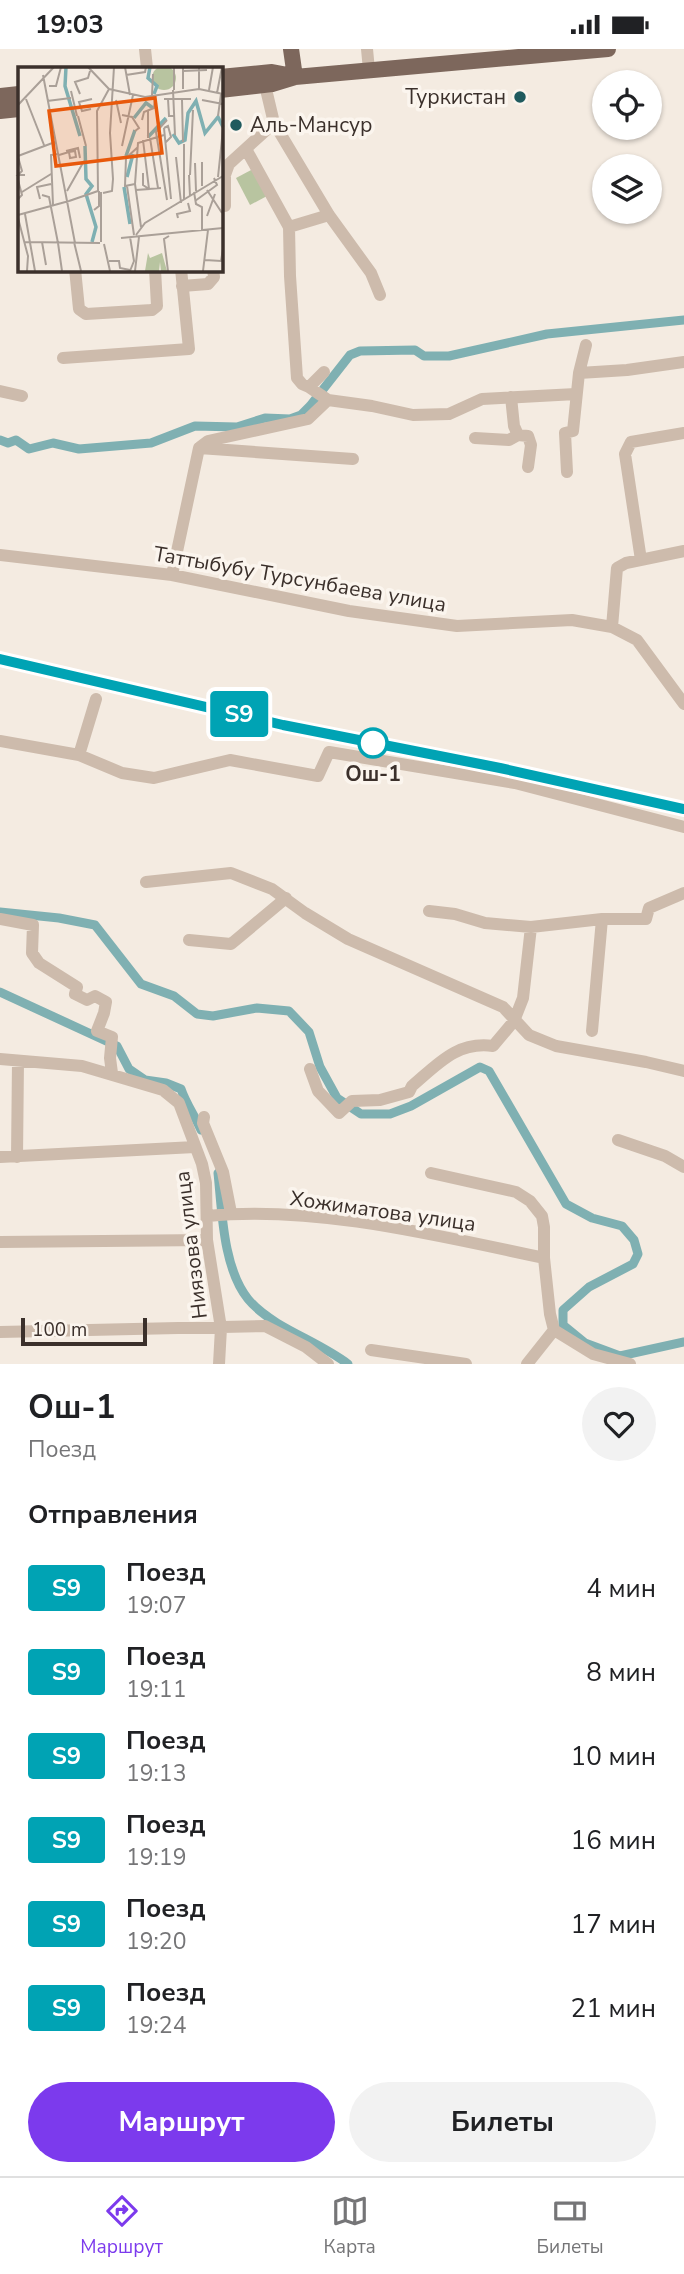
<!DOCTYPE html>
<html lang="ru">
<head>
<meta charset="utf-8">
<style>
  :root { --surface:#fff; --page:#f2f2f2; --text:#202124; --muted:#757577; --line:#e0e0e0; --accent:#7c3aed }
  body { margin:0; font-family:"Nunito Sans",sans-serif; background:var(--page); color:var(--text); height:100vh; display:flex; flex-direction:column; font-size:26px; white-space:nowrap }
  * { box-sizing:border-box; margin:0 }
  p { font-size:23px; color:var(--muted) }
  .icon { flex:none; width:38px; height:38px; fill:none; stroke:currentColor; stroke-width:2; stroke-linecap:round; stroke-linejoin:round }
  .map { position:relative; height:1315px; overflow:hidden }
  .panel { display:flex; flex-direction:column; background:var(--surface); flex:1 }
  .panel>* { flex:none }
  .badge { padding:0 14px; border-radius:5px; font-size:24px; line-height:46px }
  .buttons { position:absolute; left:592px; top:21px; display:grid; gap:14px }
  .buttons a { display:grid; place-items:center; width:70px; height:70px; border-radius:50%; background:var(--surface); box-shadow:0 2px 5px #0004; font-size:35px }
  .scale { position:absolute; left:21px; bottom:18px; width:126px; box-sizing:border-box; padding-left:7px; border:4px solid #3b302b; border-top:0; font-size:19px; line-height:24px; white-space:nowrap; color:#3b302b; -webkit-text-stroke:5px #fbf5ee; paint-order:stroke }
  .map>.badge { position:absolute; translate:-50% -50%; box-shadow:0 0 0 4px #fff }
  h2 { padding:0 28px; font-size:26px; line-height:63px }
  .round { display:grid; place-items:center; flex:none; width:74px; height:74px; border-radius:37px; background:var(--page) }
  .head { display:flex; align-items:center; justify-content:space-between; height:119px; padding:0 28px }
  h1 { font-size:33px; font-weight:700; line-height:52px }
  .action { display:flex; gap:14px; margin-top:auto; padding:14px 28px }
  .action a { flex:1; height:80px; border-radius:42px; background:var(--accent); color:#fff; font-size:28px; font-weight:700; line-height:80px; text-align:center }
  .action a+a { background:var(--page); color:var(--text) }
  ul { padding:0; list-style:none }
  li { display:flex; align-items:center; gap:21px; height:84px; padding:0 28px }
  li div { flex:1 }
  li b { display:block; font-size:26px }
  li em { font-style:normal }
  li .badge { min-width:77px; font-weight:700; text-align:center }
  .status { display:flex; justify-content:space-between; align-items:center; height:49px; padding:0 35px; background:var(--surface); direction:ltr }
  .status svg { height:19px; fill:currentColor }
  .menu { display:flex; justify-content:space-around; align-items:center; height:98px; border-top:2px solid var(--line); background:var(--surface); font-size:19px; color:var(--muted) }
  .menu a { display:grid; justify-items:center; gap:4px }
  .menu .selected { color:var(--accent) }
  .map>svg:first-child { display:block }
  .green { fill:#b8c4a0 }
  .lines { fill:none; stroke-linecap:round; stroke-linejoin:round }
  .canal { stroke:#7fb0b2; stroke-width:9 }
  .minor { stroke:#cdbbac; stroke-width:12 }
  .major { stroke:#7d675c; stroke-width:16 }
  .rail-casing { stroke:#3b302b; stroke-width:5 }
  .rail { stroke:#fbf5ee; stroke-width:2.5; stroke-dasharray:8; stroke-linecap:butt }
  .line-casing { stroke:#fff; stroke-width:16 }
  .line { stroke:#00a3b4; stroke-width:10 }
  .poi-dot { fill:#1f5a5e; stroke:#fbf5ee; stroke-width:2.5 }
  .stop-dot { fill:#fff; stroke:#00a3b4; stroke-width:3.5 }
  .labels { text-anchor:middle; stroke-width:7; stroke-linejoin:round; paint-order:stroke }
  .poi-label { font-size:21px; fill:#3b302b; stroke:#fbf5ee; text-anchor:end }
  .street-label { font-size:21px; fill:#3b302b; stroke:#fbf5ee }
  .stop-label { font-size:21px; font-weight:bold; fill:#3b302b; stroke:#fbf5ee }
  .inset-river { fill:none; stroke:#7fb0b2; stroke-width:3.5 }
  .inset-road { fill:none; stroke:#aaa098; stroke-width:2 }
  .view { fill:#e8590c; fill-opacity:0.15; stroke:#e8590c; stroke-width:3.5 }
  .inset-edge { fill:none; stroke:#3b302b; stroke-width:3.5 }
</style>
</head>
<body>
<div class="status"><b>19:03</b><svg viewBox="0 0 49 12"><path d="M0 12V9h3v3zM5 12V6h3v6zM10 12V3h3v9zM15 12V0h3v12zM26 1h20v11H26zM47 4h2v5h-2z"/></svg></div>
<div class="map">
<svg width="684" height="1315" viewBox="0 0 684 1315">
  <rect width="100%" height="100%" fill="#f4ebe1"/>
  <path class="green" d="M253,120L267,147L250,156L236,129Z"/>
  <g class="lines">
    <path class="canal" d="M0,391L8,394L16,391L29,400L53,394L79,400L151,394L195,377L237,378L265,369L290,370L301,366L310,357L350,306L360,302L415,301L424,307H449L547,285L684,271
      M0,863L59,869L95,876L141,935L174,947L197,965L213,967L257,959L289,962L309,983L320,1018L337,1049L361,1065H390L411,1057L480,1018L489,1022L566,1155L592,1169L622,1177L634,1191L638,1205L633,1215L589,1238L563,1261V1276L585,1294L620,1307L684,1293
      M0,943L117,997L129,1020L145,1031L166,1034L181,1040C186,1055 195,1067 201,1081
      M218,1124C222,1162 223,1219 248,1250C256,1260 266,1267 277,1274C300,1288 327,1299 348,1315"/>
    <path class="minor" d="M145,0L147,19
      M367,0L369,21
      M265,36L274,74L329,166L371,224L380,246
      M246,100L289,178
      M225,157V126L229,115L274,74
      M75,220L79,260L86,265L152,261L157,257L155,220
      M182,237L208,235L214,228L213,220
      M63,309L189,300L181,220
      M324,323L309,338L302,335L297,329L290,227L289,178L329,166
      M579,324L627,321L684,313
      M309,338L328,351L372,357L413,366L449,365L482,350L576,345
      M0,342L22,347
      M511,348L514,377L518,386L528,387L531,396L528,418
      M475,389L509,391L518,386
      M200,398L208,392L308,370L328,351
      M567,423L565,384L573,382L579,324L586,296
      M0,506L172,526L349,562L457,577L572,571L612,578L637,591L684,655
      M641,511L625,405L631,393L684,384
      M172,526L199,399L353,410
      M612,578L617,519L626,514L684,502
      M0,692L79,706L122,724L154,729L230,711L318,727L329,703L515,734L684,778
      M79,706L96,650
      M146,833L231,824L272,840L305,864L348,890L503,958L529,986L556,997L646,1013L684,1022
      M429,862L455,865L485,874L531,878L602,870H646L649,859L684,844
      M0,870L33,876L32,904L39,914L77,938L75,945L87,951L95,947L106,953L104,964L97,982L112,988L110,1009L112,1024
      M189,891L231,895L286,849
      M592,982L602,870
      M0,1010L82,1017L163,1041L179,1054L202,1115L206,1134L207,1191L221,1279L219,1315
      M310,1020L318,1042L339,1064L352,1052L380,1051L409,1043L412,1037C438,1015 457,992 493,997L514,972L523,949L531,878
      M204,1068L203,1074L223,1123L231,1164
      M618,1091L665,1107L684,1118
      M0,1108L195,1098
      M17,1108L18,1012
      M431,1124L516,1143L530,1152L542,1167L544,1178V1209L550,1265L554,1281L593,1305L630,1315
      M208,1167C315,1156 439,1187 544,1209
      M0,1193L207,1191
      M0,1283L265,1277L306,1298L328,1315
      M371,1301L466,1315
      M527,1315L554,1281"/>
    <path class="major" d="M291,0L295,28
      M220,28L272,23L293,27
      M220,41L272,35L295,28L608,0
      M0,47L19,45
      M0,62L19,60"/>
    <defs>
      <path id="rail" d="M0,609L283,676L501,719L684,760"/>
    </defs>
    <use href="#rail" class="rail-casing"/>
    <use href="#rail" class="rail"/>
  </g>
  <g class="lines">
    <defs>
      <path id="line" d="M0,610L283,676L500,719L684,760"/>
    </defs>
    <use href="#line" class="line-casing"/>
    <use href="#line" class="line"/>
  </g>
  <g class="poi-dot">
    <circle cx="520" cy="48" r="7"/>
    <circle cx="236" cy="76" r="7"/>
  </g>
  <circle class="stop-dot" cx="373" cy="694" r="14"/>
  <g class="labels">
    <g class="poi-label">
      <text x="506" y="55">Туркистан</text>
      <text x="250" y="83" text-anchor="start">Аль-Мансур</text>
    </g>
    <g class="street-label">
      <text transform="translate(300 530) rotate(10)" y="7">Таттыбубу Турсунбаева улица</text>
      <text transform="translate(383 1162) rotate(8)" y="7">Хожиматова улица</text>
      <text transform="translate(191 1196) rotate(-97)" y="7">Ниязова улица</text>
    </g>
    <g class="stop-label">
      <text x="373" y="732">Ош-1</text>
    </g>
  </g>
  <g transform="translate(18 18)">
    <rect width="205" height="205" fill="#f4ebe1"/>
    <path d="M134 11a12 12 0 1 1 24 0a12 12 0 1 1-24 0ZM130,186L132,191L144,186L149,204H143L142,195L141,204H127Z" fill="#b8c4a0"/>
    <path class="inset-river" d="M48,0L47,19L62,69M132,0L130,11L139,19L136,27M116,51L128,36L135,41M155,67L161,76L167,73L170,46L178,34L187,66L200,50L205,60M130,70L148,51M67,79L68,112L74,119L68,127L78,160L74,175M108,89L117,63M109,110L115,87M106,120L112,157"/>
    <path class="inset-road" d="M70,0L91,22M107,0L112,28M156,0V23M165,0V22M165,4L189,3M25,8L57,176M108,8L127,5L128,0M31,19H38L43,0M91,22L127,30L181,22L205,27M181,22V0M155,23L157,68M191,23L195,0M53,24L59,49M199,26L204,0M62,27L57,15L70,11L72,4M134,28L135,7M8,32L26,78M146,32H173M150,32L151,49H156M98,33L103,56M164,33L165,75M184,33L205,37M29,34L53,31M0,38L36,0M73,42L64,44L61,35L74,32M104,48L114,50L121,61L117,64M60,49L68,79M200,49L203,27M124,53L126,45L136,41L137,29M149,53L138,65L149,133M146,61L153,132M146,61L150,59L153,70L148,75M130,71V43M132,71L140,121M166,77V133M104,79L115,28M48,84L60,81L62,91M41,88L51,85L57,84L58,90L52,91L51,85M0,89L37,75M0,90L4,104L0,108H7M158,90L163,136M177,96L178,124M125,106V118L131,122L143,121M171,108L172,129M172,108L175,43M200,110L205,62M0,113L4,128L0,132M117,117L107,119L108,91L120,80M109,119L116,168M184,119V95M118,123L131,122L125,73M189,123L204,146M49,124L66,94M80,124L79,44L91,22M4,125L33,107M83,125V175M176,125L178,137L184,140V164M85,126L94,124L95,112L92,66L96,0M24,128L31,130L40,176M22,132L19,120L33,117M51,134L80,124M177,134L199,118L196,111M35,138L33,88L39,87M76,143L81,139V124M7,147L17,204M0,148L51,134M189,149L197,127M0,151L10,189L9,204M160,151L159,147L172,144L170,136M123,160L117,117L120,76L146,68M118,168L127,156L205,109M112,170L116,194L112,204M103,171L205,161M7,175L82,176M24,175L28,198M56,175L63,204M40,176L44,204M86,177L92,204M187,193L203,194L205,182M91,194H101L102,201L112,203M117,204L121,170M150,204L146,172L151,169M185,204L190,163"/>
    <path class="view" d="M137,31L144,86L38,99L31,44Z"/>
    <rect width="205" height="205" class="inset-edge"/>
  </g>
</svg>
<div class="buttons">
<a><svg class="icon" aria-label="locate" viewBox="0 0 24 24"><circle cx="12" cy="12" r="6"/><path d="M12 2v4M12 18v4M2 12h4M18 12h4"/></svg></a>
<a><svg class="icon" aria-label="layers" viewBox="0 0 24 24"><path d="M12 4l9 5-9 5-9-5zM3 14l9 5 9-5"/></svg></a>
</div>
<div class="scale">100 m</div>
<b class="badge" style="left:239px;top:665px;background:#00a3b4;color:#fff">S9</b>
</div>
<section class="panel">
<div class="head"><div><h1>Ош-1</h1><p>Поезд</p></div><a class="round"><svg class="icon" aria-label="heart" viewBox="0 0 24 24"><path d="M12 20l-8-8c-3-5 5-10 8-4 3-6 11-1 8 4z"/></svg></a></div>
<h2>Отправления</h2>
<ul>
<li><span class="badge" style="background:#00a3b4;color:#fff">S9</span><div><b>Поезд</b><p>19:07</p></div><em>4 мин</em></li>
<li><span class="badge" style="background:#00a3b4;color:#fff">S9</span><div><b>Поезд</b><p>19:11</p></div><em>8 мин</em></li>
<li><span class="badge" style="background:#00a3b4;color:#fff">S9</span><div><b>Поезд</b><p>19:13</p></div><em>10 мин</em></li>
<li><span class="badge" style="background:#00a3b4;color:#fff">S9</span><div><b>Поезд</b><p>19:19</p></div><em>16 мин</em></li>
<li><span class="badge" style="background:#00a3b4;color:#fff">S9</span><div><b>Поезд</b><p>19:20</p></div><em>17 мин</em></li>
<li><span class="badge" style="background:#00a3b4;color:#fff">S9</span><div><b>Поезд</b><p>19:24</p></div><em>21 мин</em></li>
</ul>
<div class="action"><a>Маршрут</a><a>Билеты</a></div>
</section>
<nav class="menu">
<a class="selected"><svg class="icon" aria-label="directions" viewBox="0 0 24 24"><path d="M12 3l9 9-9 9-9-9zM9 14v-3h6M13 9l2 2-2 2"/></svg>Маршрут</a>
<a><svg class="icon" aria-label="map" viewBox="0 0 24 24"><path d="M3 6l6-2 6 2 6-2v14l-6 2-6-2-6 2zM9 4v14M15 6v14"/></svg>Карта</a>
<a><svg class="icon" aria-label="tickets" viewBox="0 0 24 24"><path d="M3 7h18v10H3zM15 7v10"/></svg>Билеты</a>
</nav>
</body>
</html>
